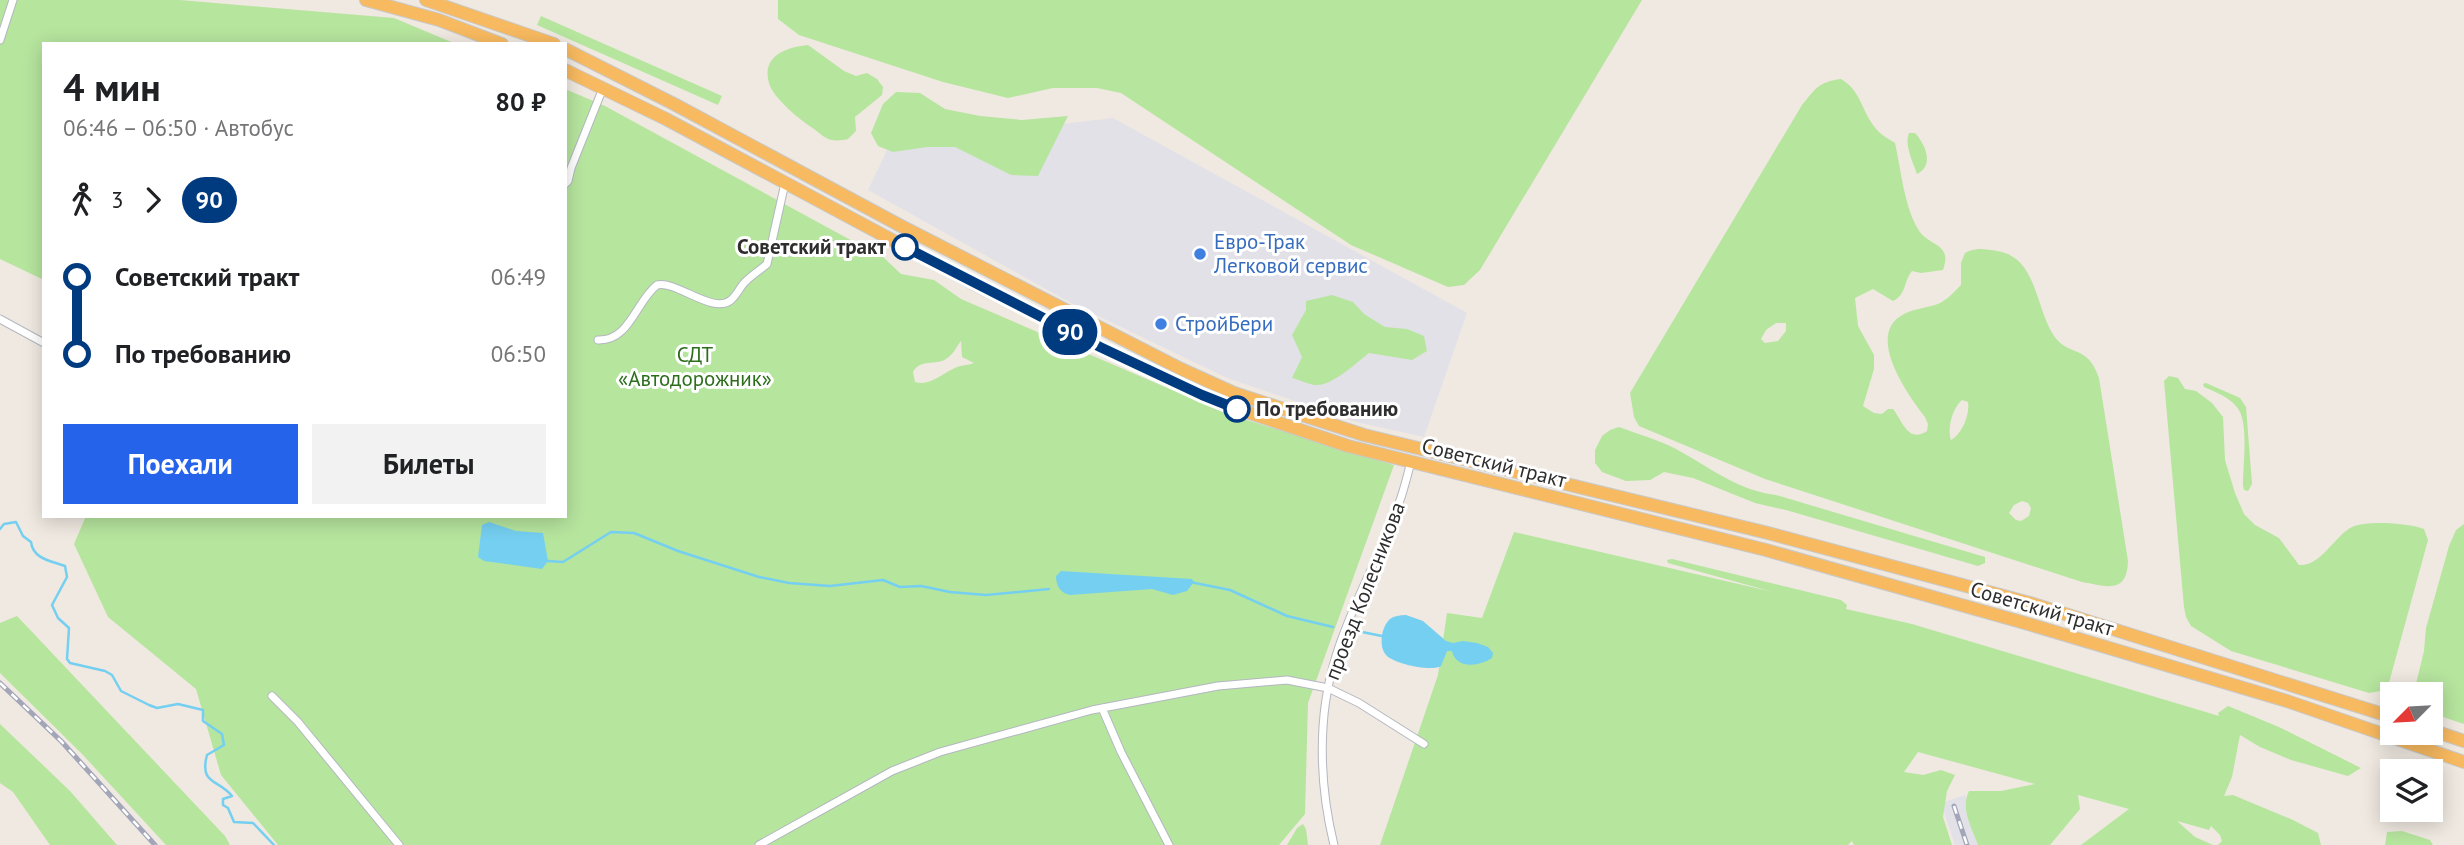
<!DOCTYPE html>
<html lang="ru">
<head>
<meta charset="utf-8">
<style>
  :root { --surface:#fff; --page:#f2f2f2; --text:#202124; --muted:#757577; --accent:#2563eb }
  body { margin:0; font-family:"PT Sans",sans-serif; background:var(--page); color:var(--text); height:100vh; display:flex; flex-direction:column; font-size:26px; white-space:nowrap }
  * { box-sizing:border-box; margin:0 }
  p { font-size:23px; color:var(--muted) }
  .icon { flex:none; width:38px; height:38px; fill:none; stroke:currentColor; stroke-width:2; stroke-linecap:round; stroke-linejoin:round }
  .map { position:relative; flex:1; overflow:hidden }
  .side { position:absolute; left:42px; top:42px; width:525px; height:476px; display:flex; flex-direction:column; background:var(--surface); border-radius:0px; box-shadow:0 4px 18px #0003 }
  .side>* { flex:none }
  .badge { padding:0 14px; border-radius:23px; font-size:24px; line-height:46px }
  .needle { width:46px; rotate:246deg }
  .fabs { position:absolute; left:2380px; top:682px; display:grid; gap:14px }
  .fabs a { display:grid; place-items:center; width:63px; height:63px; border-radius:0px; background:var(--surface); box-shadow:0 4px 18px #0003; font-size:35px }
  .map>.badge { position:absolute; translate:-50% -50%; box-shadow:0 0 0 4px #fff }
  .legs { display:flex; align-items:center; gap:10px; height:77px; padding:0 21px; font-size:23px }
  .legs p { margin-inline-start:auto }
  .headline { display:flex; align-items:center; justify-content:space-between; height:119px; padding:0 21px }
  h1 { font-size:38px; font-weight:700; line-height:52px }
  .cta { display:flex; gap:14px; margin-top:auto; padding:14px 21px }
  .cta a { flex:1; height:80px; border-radius:0px; background:var(--accent); color:#fff; font-size:28px; font-weight:700; line-height:80px; text-align:center }
  .cta a+a { background:var(--page); color:var(--text) }
  ul { padding:0 21px; list-style:none }
  li { display:flex; align-items:center; gap:24px; height:77px; font-size:26px }
  li i { display:grid; place-items:center; width:10px; height:100%; margin:0 9px; background:currentColor }
  li i::after { content:''; width:18px; height:18px; margin:-9px; border:5px solid; border-radius:50%; background:var(--surface) }
  li p { margin-inline-start:auto }
  li:first-child i { background:linear-gradient(#0000 50%,currentColor 0) }
  li:last-child i { background:linear-gradient(currentColor 50%,#0000 0) }
  .map>svg:first-child { display:block }
  .industrial { fill:#e3e1e8 }
  .green { fill:#b6e59e; fill-rule:evenodd }
  .water { fill:#75cff0 }
  .lines { fill:none; stroke-linecap:round; stroke-linejoin:round }
  .stream { stroke:#75cff0; stroke-width:2.5 }
  .minor-casing { stroke:#b4b7c1; stroke-width:9 }
  .trunk-casing { stroke:#c9c9c9; stroke-width:14 }
  .minor { stroke:#fff; stroke-width:7 }
  .trunk { stroke:#f8ba60; stroke-width:12 }
  .rail-casing { stroke:#a3a6b8; stroke-width:5 }
  .rail { stroke:#fff; stroke-width:2.5; stroke-dasharray:8; stroke-linecap:butt }
  .line-1-casing { stroke:#fff; stroke-width:16 }
  .line-1 { stroke:#003b80; stroke-width:10 }
  .stop-1-dot { fill:#fff; stroke:#003b80; stroke-width:3.5 }
  .shop-dot { fill:#3f7fe0; stroke:#fff; stroke-width:2.5 }
  .labels { text-anchor:middle; stroke-width:6; stroke-linejoin:round; paint-order:stroke }
  .shop-label { font-size:21px; fill:#366cbe; stroke:#fff; text-anchor:start }
  .stop-label { font-size:21px; font-weight:bold; fill:#2e2e2e; stroke:#fff; text-anchor:end }
  .park-label { font-size:21px; fill:#2c6e1b; stroke:#fff }
  .street-label { font-size:21px; fill:#2e2e2e; stroke:#fff }
</style>
</head>
<body>
<div class="map">
<svg width="2464" height="845" viewBox="0 0 2464 845">
  <rect width="100%" height="100%" fill="#efe9e1"/>
  <path class="industrial" d="M1113,118L1467,313L1424,437L1356,422L1227,378L1071,303L868,190L890,144Z
    M1965,795L1984,845H1955L1941,803Z"/>
  <path class="green" d="M0,0H180L394,18L456,44H44V280L0,259Z
    M778,0H1642L1480,270L1464,285L1448,287L1351,245L1121,93L1097,88H1053L1008,98L943,82L799,35L778,19Z
    M541,16L722,96L718,105L537,25Z
    M808,45L844,71L856,76L867,73L877,79L883,87L882,95L855,117L856,131L848,139C844,140 837,141 832,140C826,139 819,133 814,129C801,121 773,98 769,83C761,55 788,47 808,45Z
    M1841,79C1860,90 1861,108 1873,125C1878,133 1887,138 1895,143C1901,169 1904,206 1918,229C1928,247 1953,242 1943,270L1921,273L1912,271C1903,282 1907,294 1893,301L1873,289L1855,298L1858,326L1874,355V369L1863,406L1874,413L1882,414L1888,409H1893C1902,420 1908,444 1927,431L1928,424L1925,417C1908,395 1864,334 1904,314C1915,308 1929,308 1940,303C1948,299 1955,291 1961,285V263L1965,253C1976,247 1985,249 1997,251C2037,257 2035,307 2054,336C2070,358 2087,343 2099,378L2128,561C2127,595 2106,586 2082,582L1765,479L1639,426L1634,417L1630,393L1802,105C1816,88 1819,82 1841,79ZM1776,323H1786V331L1778,341L1765,343L1761,339L1766,330ZM1962,400L1968,402C1970,415 1962,434 1951,440C1947,428 1952,409 1962,400ZM2022,501L2028,503L2031,508L2029,516L2021,521L2016,520L2009,513L2014,505Z
    M565,89L605,106L867,249L881,255L901,274L934,280L961,299L1230,415L1394,465L1308,703L1305,814L1279,845H278L221,775L196,689L108,617L74,544L86,516H565ZM961,341L962,357L974,363C969,365 963,365 957,367C944,372 930,387 915,382L913,372C921,358 935,366 946,359C953,355 957,346 961,341Z
    M896,92L920,93L945,109L980,116L1022,120L1068,116L1038,176L1011,175L955,147H927L893,152L878,146L871,133L883,104Z
    M1909,133H1915C1925,144 1935,165 1917,174C1913,162 1904,145 1909,133Z
    M1332,295L1353,302L1364,314L1385,327L1407,329L1424,336L1427,351L1412,360L1369,353C1356,363 1331,387 1315,385C1307,384 1300,380 1292,378L1302,357L1292,335L1306,310V301Z
    M2169,376L2178,378L2185,389L2196,391L2212,403L2223,417L2225,460L2235,493L2244,514L2255,525L2279,538L2299,565C2321,567 2334,536 2352,527C2366,520 2409,523 2424,529L2428,540L2387,690L2369,693L2231,651L2191,626L2186,617L2184,607L2164,381Z
    M2206,383L2240,398L2246,407L2252,484L2248,491L2244,490L2243,485C2243,466 2248,429 2240,412C2234,399 2216,392 2204,387L2203,384Z
    M1619,427C1638,434 1659,440 1676,449C1709,467 1739,491 1776,495L1985,557V563L1978,566L1786,510L1755,503L1693,478L1664,472L1650,480L1626,481L1602,472L1595,463V450L1602,436L1610,430Z
    M2464,524V724L2431,713V695H2416L2415,688L2424,651L2426,628L2449,546L2456,530Z
    M1514,532L1773,592L1668,563L1667,560L1672,559L1841,600L1847,605L1846,609L1912,624L2219,716L2218,713L2228,706L2279,727L2361,768L2348,776L2291,760L2260,747L2240,735L2232,777L2224,796L2233,795L2293,820L2318,833L2321,845H2218L2222,841L2220,835L2211,826L2209,830L2177,821L2195,837L2213,845H2081L2129,809L2078,795L2080,809L2050,845H1978C1972,828 1960,809 1969,791H2001L2035,784L1918,752L1904,772L1923,775L1941,770L1955,775L1947,791L1943,817L1952,845H1854L1852,841L1848,845H1380L1438,675L1447,613L1482,618Z
    M17,616L225,836L230,845H166L83,755L0,673V623Z
    M0,724L70,791L117,845H50L13,792L0,783Z
    M1303,824L1306,829L1308,845H1287L1297,828Z
    M2402,831L2430,840L2433,845H2385L2387,832Z"/>
  <path class="water" d="M489,522L516,531L543,533L548,561L542,569L484,561L478,557L482,525Z
    M1061,571L1192,579L1194,582L1187,591L1173,595L1152,589L1070,595C1060,593 1056,585 1056,576Z
    M1406,615L1423,621L1446,641L1453,643L1463,641L1477,643L1488,647L1493,653L1492,658C1480,666 1456,670 1452,651H1447L1441,666C1431,672 1396,664 1387,656C1378,648 1381,627 1390,619C1394,616 1400,615 1406,615Z"/>
  <g class="lines">
    <path class="stream" d="M0,529L4,524L16,522L23,536L31,542C33,559 51,561 65,566L67,577L52,605L58,618L69,628L67,659L70,663L105,671L112,675L121,691L149,705L157,708L178,704L203,710V721L222,734L224,745L207,755C199,785 219,779 232,796L223,799V805L228,808L234,822L253,823L274,845
      M548,561L563,562L611,532L634,533L678,551L759,577L789,583L830,586L883,580L900,587L921,586L950,592L986,595L1049,589
      M1190,582L1230,590L1287,616L1333,627
      M1357,631L1382,636"/>
    <defs>
      <path id="minor" d="M0,40L13,0
        M565,184L568,181L571,168L603,88
        M0,319L44,343
        M598,340C630,341 636,301 657,285C676,280 713,315 731,300C737,295 740,287 745,282C752,275 760,270 767,264L785,183
        M272,696L298,722L399,845
        M1102,708L1121,752L1169,845
        M759,845L892,771L940,752L1092,710L1218,686L1287,680L1328,688L1359,703L1424,744
        M1334,845C1319,784 1317,716 1336,656C1352,603 1381,555 1399,503C1404,490 1407,476 1411,462"/>
      <path id="trunk" d="M366,0L439,20L502,44
        M426,0L554,44
        M565,49L674,104L901,226L1181,369L1234,393L1364,435L1768,533L2030,603L2392,717
        M565,70L666,119L978,286L1100,347L1202,395L1229,406L1348,446L1766,550L2025,623L2287,701L2464,762
        M2431,730L2464,741"/>
    </defs>
    <use href="#minor" class="minor-casing"/>
    <use href="#trunk" class="trunk-casing"/>
    <use href="#minor" class="minor"/>
    <use href="#trunk" class="trunk"/>
    <defs>
      <path id="rail" d="M0,683L62,742L155,845
        M1954,806L1967,845"/>
    </defs>
    <use href="#rail" class="rail-casing"/>
    <use href="#rail" class="rail"/>
  </g>
  <g class="lines">
    <defs>
      <path id="line-1" d="M905,247L1100,347L1202,395L1237,409"/>
    </defs>
    <use href="#line-1" class="line-1-casing"/>
    <use href="#line-1" class="line-1"/>
  </g>
  <g class="stop-1-dot">
    <circle cx="905" cy="247" r="12"/>
    <circle cx="1237" cy="409" r="12"/>
  </g>
  <g class="shop-dot">
    <circle cx="1200" cy="254" r="7"/>
    <circle cx="1161" cy="324" r="7"/>
  </g>
  <g class="labels">
    <g class="shop-label">
      <text x="1214" y="249">Евро-Трак<tspan x="1214" dy="24">Легковой сервис</tspan></text>
      <text x="1175" y="331">СтройБери</text>
    </g>
    <g class="stop-label">
      <text x="886" y="254">Советский тракт</text>
      <text x="1256" y="416" text-anchor="start">По требованию</text>
    </g>
    <g class="park-label">
      <text x="695" y="362">СДТ<tspan x="695" dy="24">«Автодорожник»</tspan></text>
    </g>
    <g class="street-label">
      <text transform="translate(1494 463) rotate(14)" y="7">Советский тракт</text>
      <text transform="translate(1365 591) rotate(-69)" y="7">проезд Колесникова</text>
      <text transform="translate(2042 609) rotate(16)" y="7">Советский тракт</text>
    </g>
  </g>
</svg>
<div class="fabs">
<a><svg class="needle" viewBox="-14 -14 28 28"><path d="M0-13l5 13h-10z" fill="#e53935"/><path d="M0 13l5-13h-10z" fill="#757577"/></svg></a>
<a><svg class="icon" aria-label="layers" viewBox="0 0 24 24"><path d="M12 4l9 5-9 5-9-5zM3 14l9 5 9-5"/></svg></a>
</div>
<b class="badge" style="left:1070px;top:332px;background:#003b80;color:#fff">90</b>
<section class="side">
<div class="headline"><div><h1>4 мин</h1><p>06:46 – 06:50 · Автобус</p></div><b>80 ₽</b></div>
<div class="legs"><svg class="icon" aria-label="walk" viewBox="0 0 24 24"><circle cx="13" cy="4" r="2"/><path d="M13 8l-2 6 4 7M11 14l-3 7M7 12l3-4h3l4 4"/></svg>3<svg class="icon" aria-label="forward" viewBox="0 0 24 24"><path d="M9 5l7 7-7 7"/></svg><b class="badge" style="background:#003b80;color:#fff">90</b></div>
<ul>
<li><i style="color:#003b80"></i><b>Советский тракт</b><p>06:49</p></li>
<li><i style="color:#003b80"></i><b>По требованию</b><p>06:50</p></li>
</ul>
<div class="cta"><a>Поехали</a><a>Билеты</a></div>
</section>
</div>
</body>
</html>
